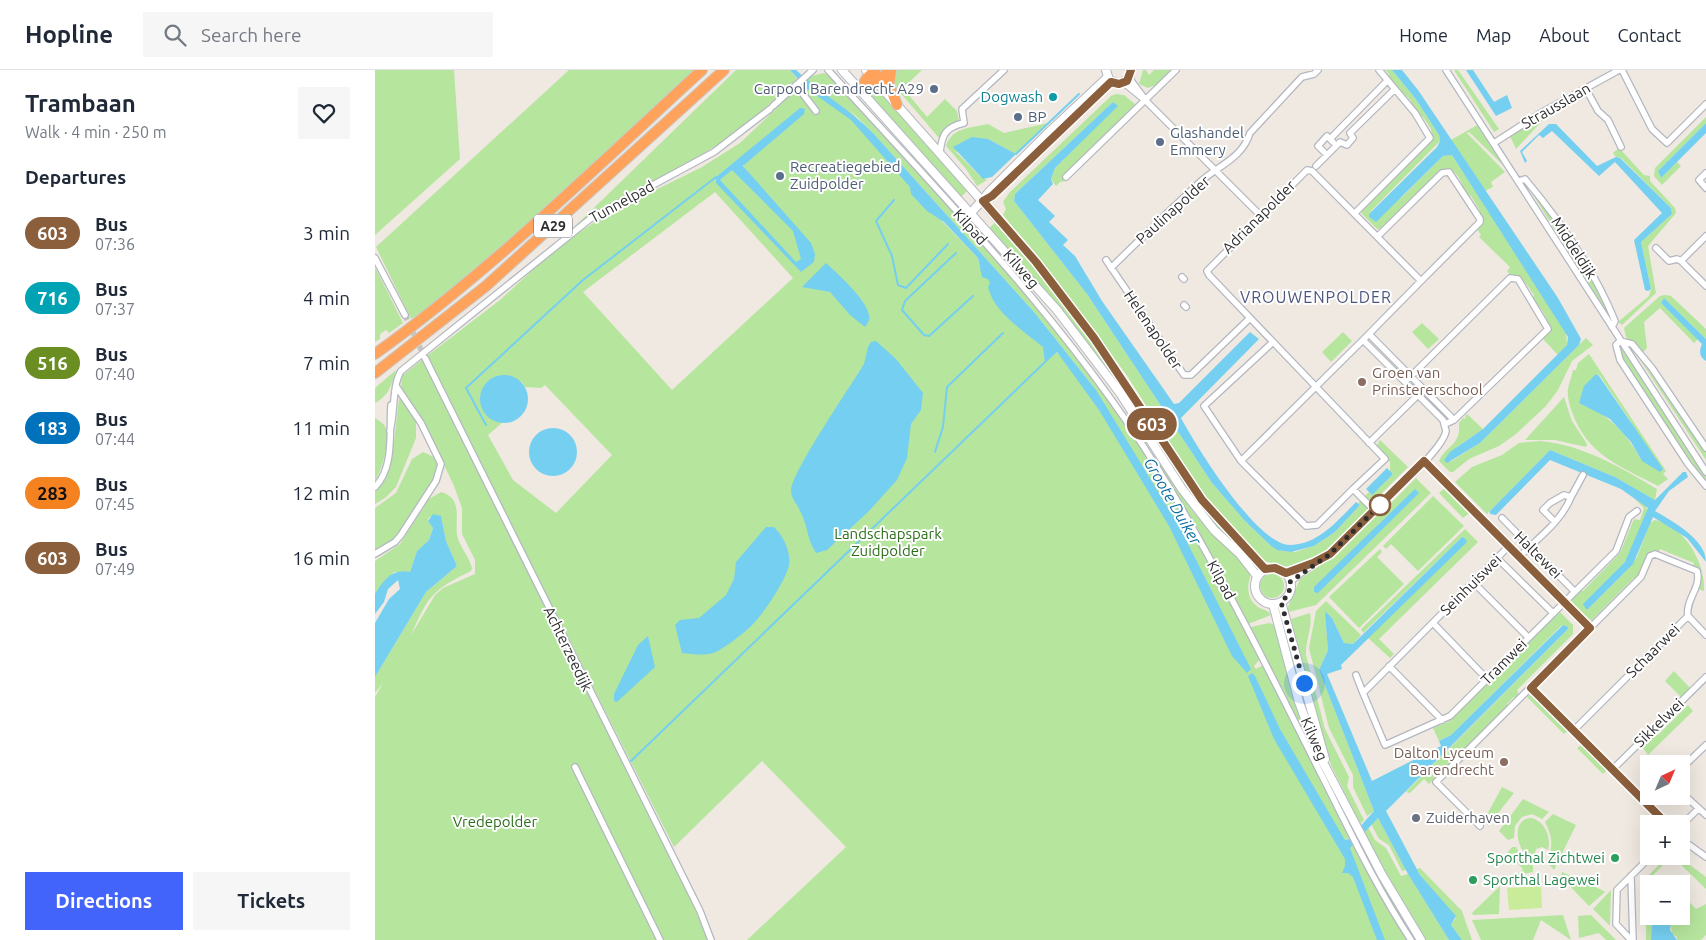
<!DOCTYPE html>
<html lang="en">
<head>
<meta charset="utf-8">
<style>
  :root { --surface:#fff; --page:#f6f6f7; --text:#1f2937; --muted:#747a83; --line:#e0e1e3; --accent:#4264fb }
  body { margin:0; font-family:Ubuntu,sans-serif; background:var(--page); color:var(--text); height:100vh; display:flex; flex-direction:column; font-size:19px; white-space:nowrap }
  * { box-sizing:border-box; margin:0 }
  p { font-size:16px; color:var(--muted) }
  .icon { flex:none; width:28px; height:28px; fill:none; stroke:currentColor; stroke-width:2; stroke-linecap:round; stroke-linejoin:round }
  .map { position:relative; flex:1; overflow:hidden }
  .details { display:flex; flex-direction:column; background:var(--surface); width:375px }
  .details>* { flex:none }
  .badge { padding:0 10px; border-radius:16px; font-size:18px; line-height:32px }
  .needle { width:32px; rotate:44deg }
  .buttons { position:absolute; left:1265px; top:685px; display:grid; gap:10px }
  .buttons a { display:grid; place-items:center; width:50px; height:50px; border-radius:0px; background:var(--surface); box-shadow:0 5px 20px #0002; font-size:25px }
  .you { position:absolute; width:25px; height:25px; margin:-12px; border:4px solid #fff; border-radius:50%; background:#1a73e8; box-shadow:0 0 0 8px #1a73e833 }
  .map>.badge { position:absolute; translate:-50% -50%; box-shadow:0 0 0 2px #fff }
  h2 { padding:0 25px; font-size:19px; line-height:45px }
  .round { display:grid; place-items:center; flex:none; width:52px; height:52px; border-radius:0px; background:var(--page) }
  .summary { display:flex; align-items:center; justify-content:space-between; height:85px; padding:0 25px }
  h1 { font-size:24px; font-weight:700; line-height:38px }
  .action { display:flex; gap:10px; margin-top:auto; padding:10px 25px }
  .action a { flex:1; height:58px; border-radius:0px; background:var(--accent); color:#fff; font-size:20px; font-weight:700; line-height:58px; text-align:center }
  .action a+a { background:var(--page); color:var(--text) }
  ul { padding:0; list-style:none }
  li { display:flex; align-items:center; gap:15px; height:65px; padding:0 25px }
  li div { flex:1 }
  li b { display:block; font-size:19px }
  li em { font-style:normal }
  li .badge { min-width:55px; font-weight:700; text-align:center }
  header { display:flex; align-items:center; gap:30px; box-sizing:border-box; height:70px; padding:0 25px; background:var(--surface); border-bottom:1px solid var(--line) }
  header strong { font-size:24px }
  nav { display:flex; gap:28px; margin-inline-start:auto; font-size:18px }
  .search { width:350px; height:45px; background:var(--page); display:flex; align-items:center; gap:12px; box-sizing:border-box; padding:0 18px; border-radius:0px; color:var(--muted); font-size:19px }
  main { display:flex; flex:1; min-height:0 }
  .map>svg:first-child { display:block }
  .green { fill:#b6e59e; fill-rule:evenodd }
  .pitch { fill:#c9ec9a }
  .water { fill:#75cff0; fill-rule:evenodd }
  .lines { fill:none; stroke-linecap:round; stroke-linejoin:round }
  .stream { stroke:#75cff0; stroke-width:2 }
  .street-tunnel { stroke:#c8c4bd; stroke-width:5.5; stroke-dasharray:5.5 3; stroke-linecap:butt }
  .street-casing { stroke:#b4b7c1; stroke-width:8 }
  .secondary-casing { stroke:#b4b7c1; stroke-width:10 }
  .highway-casing { stroke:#c9c9c9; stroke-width:12 }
  .street { stroke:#fff; stroke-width:5.5 }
  .secondary { stroke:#fff; stroke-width:8 }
  .highway { stroke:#ffa35c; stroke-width:10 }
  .line-casing { stroke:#fff; stroke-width:11 }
  .line { stroke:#8b5e3c; stroke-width:8 }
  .walk { stroke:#2e2e2e; stroke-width:5; stroke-dasharray:0 9 }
  .service-dot { fill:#5c6f8a; stroke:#fff; stroke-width:2 }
  .culture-dot { fill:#0f9aa8; stroke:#fff; stroke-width:2 }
  .education-dot { fill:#8d6e63; stroke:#fff; stroke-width:2 }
  .stop-dot { fill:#fff; stroke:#8b5e3c; stroke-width:2.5 }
  .worship-dot { fill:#6b7280; stroke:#fff; stroke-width:2 }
  .leisure-dot { fill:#2e9e5b; stroke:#fff; stroke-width:2 }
  .labels { text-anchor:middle; stroke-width:4; stroke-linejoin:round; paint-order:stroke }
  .shield { fill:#fff; stroke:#6d6d6d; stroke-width:1 }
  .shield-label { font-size:14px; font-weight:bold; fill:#2e2e2e }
  .service-label { font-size:15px; fill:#4e5e75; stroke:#fff; text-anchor:start }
  .culture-label { font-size:15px; fill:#0d838f; stroke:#fff; text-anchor:end }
  .street-label { font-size:15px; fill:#2e2e2e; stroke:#fff }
  .education-label { font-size:15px; fill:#785e54; stroke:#fff; text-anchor:start }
  .park-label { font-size:15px; fill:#2c6e1b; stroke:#fff }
  .worship-label { font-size:15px; fill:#5b616d; stroke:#fff; text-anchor:start }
  .leisure-label { font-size:15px; fill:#27864d; stroke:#fff; text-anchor:end }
  .neighbourhood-label { font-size:16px; letter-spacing:1px; fill:#4d5680; stroke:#fff }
  .water-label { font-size:16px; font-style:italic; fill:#0d6fa3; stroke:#fff }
</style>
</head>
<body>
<header>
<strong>Hopline</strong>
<div class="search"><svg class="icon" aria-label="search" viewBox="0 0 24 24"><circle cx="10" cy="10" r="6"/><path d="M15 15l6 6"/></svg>Search here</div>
<nav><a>Home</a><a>Map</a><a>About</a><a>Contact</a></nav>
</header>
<main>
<section class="details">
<div class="summary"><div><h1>Trambaan</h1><p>Walk · 4 min · 250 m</p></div><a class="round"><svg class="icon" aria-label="heart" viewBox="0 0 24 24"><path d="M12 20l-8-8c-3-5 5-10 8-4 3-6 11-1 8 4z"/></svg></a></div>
<h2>Departures</h2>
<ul>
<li><span class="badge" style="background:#8b5e3c;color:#fff">603</span><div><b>Bus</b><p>07:36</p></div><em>3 min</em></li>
<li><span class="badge" style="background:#00a3b4;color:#fff">716</span><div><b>Bus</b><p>07:37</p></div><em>4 min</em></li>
<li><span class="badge" style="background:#6b8e23;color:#fff">516</span><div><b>Bus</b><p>07:40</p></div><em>7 min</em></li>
<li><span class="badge" style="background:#0072bc;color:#fff">183</span><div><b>Bus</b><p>07:44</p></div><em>11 min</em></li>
<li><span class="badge" style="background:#f58220;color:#111">283</span><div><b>Bus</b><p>07:45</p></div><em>12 min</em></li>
<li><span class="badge" style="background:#8b5e3c;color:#fff">603</span><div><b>Bus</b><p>07:49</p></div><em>16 min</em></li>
</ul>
<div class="action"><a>Directions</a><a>Tickets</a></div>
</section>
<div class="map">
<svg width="1331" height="870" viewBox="0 0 1331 870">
  <rect width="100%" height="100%" fill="#efe9e1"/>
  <path class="green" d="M0,0H79L85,89L0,165Z
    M194,0H321L115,189L57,236L36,249L1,177Z
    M361,0H415L422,9L362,63L309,95L230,136L192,164Z
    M522,0H547L528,18L552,47L570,29L582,41L584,51L570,58L564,68L523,20L517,5Z
    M768,0H771L774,5L779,0H798L785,13L773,18L764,14Z
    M1010,0H1017L1040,28L1064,65L1065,71L994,143L1026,128L1068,86L1077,85L1191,262L1192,275L1183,285L1168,269L1175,258C1171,245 1166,238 1158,229L1159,225C1153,217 1147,204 1135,205L1132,201L1135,197L1104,167L1106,165L1102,159L1105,141L1096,126L1092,125C1087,116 1083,95 1066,100L1008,158L1002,159L987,144V140L1057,70L1056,59L1048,47L1045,46L1035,34L1036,31L1013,7L1014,4Z
    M1079,0H1083L1124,59L1119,62Z
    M449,3L453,5C543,103 638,200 717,307C782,394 836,491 885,589L879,596L881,599L888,595L975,768L970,770L966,763L979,790L975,778L978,774L1014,842L1033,870H372L471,777L387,691L299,777L92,368L52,286L125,230L186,174L232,144L327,97L365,73L427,14L431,18L446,22L432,10L436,6ZM475,40L498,63L659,242L721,320L681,282L680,284L604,195L603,188L567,151ZM366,87C368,100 383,119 389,132L357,99L345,110L341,107ZM340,122L418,208L297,320L208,222ZM146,311L150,317L166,318L170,315L237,385L181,443L138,410L113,365L127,353L125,352Z
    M500,17L593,120L586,127L497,28L496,24Z
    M1208,23L1209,26L1171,47L1141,79L1135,66L1161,48Z
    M741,24L749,25L760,34L759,38L688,105L687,107L691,111L685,112L681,116L676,109L680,98L742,36L738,32L640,124L639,131L712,224L837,413L870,451L895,475L907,481L920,482L939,476L960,462L985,435L983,433L994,422L996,425L1018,404L1015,401V392L1001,377L1005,370L1033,397L999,431L1002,434L953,482L944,487L917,498L889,491L849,451L826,423L753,307L683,212L628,145L631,139L628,132L634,123L736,26Z
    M1331,47V53L1283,101L1286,108L1302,92L1306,96L1287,115L1279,106L1280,98Z
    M673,53L641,84L613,69L581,82L605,106L612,110L602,116L591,99L571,76C577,57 596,58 613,54L629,63Z
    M1104,54L1131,98L1094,62L1092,63L1130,102L1116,112L1118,117L1110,121L1076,70Z
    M1244,78L1269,105L1275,106V111L1300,138L1301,143L1273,176L1281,223L1247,255L1243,252L1274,226L1276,219L1266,172L1297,144L1296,138L1246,88L1241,87L1238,83Z
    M1150,112C1178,144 1227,210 1237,251Z
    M621,152L706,255L826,434L876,487L874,489C859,475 844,461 831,445C798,404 773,356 742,313C703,258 659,208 614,158Z
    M0,197L28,253L14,263L11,260L5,264V269L0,272Z
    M1290,225L1296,226L1331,259V269L1289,228L1286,233L1323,269L1319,273L1285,238L1269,252L1272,278L1267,283L1251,267L1249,258L1285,226Z
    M1047,253L1064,269L1053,279L1037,262Z
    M968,262L977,271L956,292L947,282Z
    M1211,268L1218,275L1197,291L1183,320L1171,336L1141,364L1124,376L1094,389L1078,402H1075L1064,391C1071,375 1086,376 1084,353L1088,348L1091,349L1090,346L1092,344L1108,359L1082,377L1075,392L1105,373Z
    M1254,273L1331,381V390Z
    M1243,276H1245L1331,406V413L1252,299Z
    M1214,284L1291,401L1288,404L1293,409L1283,416C1245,396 1212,385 1197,342C1194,335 1192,325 1193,319C1194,312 1197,306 1198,300H1201L1203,293ZM1221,304L1225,306L1256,352L1267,391C1252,364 1234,344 1204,333Z
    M48,289L316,830L333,870H0V627L8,613L0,623V607L51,522L82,496L71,471L67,451L54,447L53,450L58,458L54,470L42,481L35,502H19L0,524V491L25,474L54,429L66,422C88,428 80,449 82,465C84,476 94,486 97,498L96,501C56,521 54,525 36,565L60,525L68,518L100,504V490L87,464V438L79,416L48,351L26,317L27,306Z
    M21,300C17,314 14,326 0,333V318Z
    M1189,327L1197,351L1212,374L1211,377L1180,370H1150Z
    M26,328L41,350V368L21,417L10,428L0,434V422L11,409L17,389L24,329Z
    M0,348C3,350 8,353 10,356C17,367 7,400 0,411Z
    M1165,371C1208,375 1245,397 1282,419L1280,430L1240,407L1175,380L1112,444L1080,412L1097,397L1127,385L1144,373Z
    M48,382L59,387L63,396L61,406L19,470L0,482V438L21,423L37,389Z
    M784,391L819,443L872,498L876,504C872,515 871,529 883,537C888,540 893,540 896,545L873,554L852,512L782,392Z
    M1041,408L1056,423L941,535L913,542V537L925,509L955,489L1003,441L1006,443Z
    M1071,417L1096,442L1088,448L1064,423Z
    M1058,426L1089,456L1043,501L1016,474L1011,479L1008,476Z
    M1258,427L1270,435L1273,441L1254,487L1211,539H1213L1249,503L1262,487L1275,453L1280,450C1308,455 1331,492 1329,521L1323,519L1327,503L1317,497L1319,493L1285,479L1284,482H1276L1261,510L1259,508L1216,551L1213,550L1197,533L1196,529L1205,519L1208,521L1245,483L1259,449L1265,450L1269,438Z
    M1090,459L1103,472L1004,569L1019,584L1015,588L993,568L1091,472L1090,468L1087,467L988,563L986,559Z
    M1005,479L1007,482L1002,487L1029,514L984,558L954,527Z
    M885 516a12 12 0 1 1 24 0a12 12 0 1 1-24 0Z
    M951,531L986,565L978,574L969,573L957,548L951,543L950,544L953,580L944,600L999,741L992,746L978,717V705L954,658L934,578L941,541Z
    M1184,541L1198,555V564L1142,620L1144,625L1141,628L1139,627L1132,634L1133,636L1067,702L1064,700L1058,706L1060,708L1054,714L1049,709L1035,723L1031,722L1192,560V557L1187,555L1076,665L1064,671L1058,658L1075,651Z
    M935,543C938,557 930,570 931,585L950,659L974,707L972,716L989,750L985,754L956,695L916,549Z
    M894,553L900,555L921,631L1001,801L1042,870H1039L1005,815L875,559L876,557Z
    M1299,601L1315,618L1306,627L1290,611Z
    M1156,623L1194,660L1189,664L1152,627Z
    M1313,635L1318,641L1273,685L1266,675L1279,662L1283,665Z
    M1208,674L1233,699L1228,704L1202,678Z
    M1127,717L1139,723L1113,756L1109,750Z
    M1148,729L1174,742L1167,749L1157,744L1147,747L1140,756L1139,768L1133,770L1124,761Z
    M1178,744L1201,755L1179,800L1172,792C1178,776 1178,768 1170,752Z
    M1003,748L1031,800L1027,801L1014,775L1004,769L996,754Z
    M1155,748C1169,749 1177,768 1173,780L1167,777L1161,779L1158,791C1143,784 1134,751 1155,748Z
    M993,757L1000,770L1011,778L1026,806L1033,804L1074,870H1050L1011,804L989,762Z
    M1137,777H1141L1146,786L1158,796V802L1142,805L1148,799L1132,783Z
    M1297,786H1303L1331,807V819Z
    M1288,791L1290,793L1275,808L1281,814H1274V846H1277L1276,870H1271V808Z
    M1045,798L1087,841L1097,870H1087L1076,855L1081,848L1045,805L1041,799Z
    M1187,802L1229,821L1230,822L1214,836L1186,807Z
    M1125,816L1124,844L1098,845L1097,843Z
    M1236,820L1235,855H1234L1218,839Z
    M1306,823L1321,839L1331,834V865L1326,870H1302V867L1297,864L1294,846H1306Z
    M1188,845L1196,870L1166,850L1158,870H1106L1097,850Z
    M1216,845L1241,870H1231L1224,863L1204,868L1203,846Z"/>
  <path class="pitch" d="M1166,816L1167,838L1134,840L1132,818Z"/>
  <path class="water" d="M415,0H421C446,23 474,39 498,63L659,242L721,320L804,456L876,599L872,603L857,586L794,456L724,340L682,282L670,293L668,277C649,261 619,243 613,217L615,213L613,209L607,207L603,188L569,152L552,141L536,124L535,117L476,50L431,18Z
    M1017,0H1027L1043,20L1183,228L1206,269L1204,275L1105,373L1072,393L1069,390L1075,382L1108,359L1192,275L1193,267L1077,85L1068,86L1001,152L994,147V144L1062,77L1065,71L1064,65L1040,28Z
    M1091,0H1098L1119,32L1132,25L1137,38L1121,46Z
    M738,32L743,36L680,98L676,109L678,114L663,130L680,146L674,152L693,170L688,175L700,186L727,231L799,334L804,333L875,262L884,269L806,348C821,376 883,477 916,475C944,474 963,450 981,432L985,435L960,462L939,476L916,482L902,480L895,475L870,451L837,413L712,224L639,131L640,124Z
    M425,38L430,39L429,44L368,96L436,173L440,184L439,192L426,202L341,113V107ZM357,100L418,161L426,189L421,192L345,110Z
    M1331,53V63L1286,108L1283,101Z
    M1174,54H1181L1222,96L1241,87L1245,88L1296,138L1297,144L1266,172L1276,219L1273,221L1270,220L1259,170L1287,143L1240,92L1224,106L1177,61L1168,68L1164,65L1147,82L1152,91L1150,93L1145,81Z
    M597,67L613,69L641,84L617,107L608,109L578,77Z
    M451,193C462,203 498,235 494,250C493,253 491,255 490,257L475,245L455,222L427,217Z
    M1289,228L1331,269V291C1324,287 1324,281 1327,274L1286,233Z
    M501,271L521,289L548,323L546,340L536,354L532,388L522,410L494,441L452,480L441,483C432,470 433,455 425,441C422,433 416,429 416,420C418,400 475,317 489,294L493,277L496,272Z
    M1221,304L1224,306L1288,399L1285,402L1267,391L1256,372L1235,349L1204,333L1209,316Z
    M105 329a24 24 0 1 1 48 0a24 24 0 1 1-48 0Z
    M154 382a24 24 0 1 1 48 0a24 24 0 1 1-48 0Z
    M1175,380L1240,407L1280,430L1308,402H1311L1313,407L1294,421L1280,441C1297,451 1331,469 1331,492L1312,468L1278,447L1258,494L1213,539H1211L1208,534L1250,492L1273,438L1246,419L1175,390L1121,445L1115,444V441Z
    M1012,398L1018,404L997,425L991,419Z
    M1040,419L1044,423L943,523L939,522V517Z
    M58,444L66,446L71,471L82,496L51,522L0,607V553L14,529L25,519L23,510L13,519L9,532L0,544V524C9,509 18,498 35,502L42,481L54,470L58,458L53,451Z
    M391,457H399C408,466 416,481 414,495C411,510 389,543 378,554C372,561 346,581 338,583C328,586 317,584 307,583L300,555L305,550L324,548L351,525L359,509L361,492Z
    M1087,467L1090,468L1092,472L966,595L967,599L952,604L997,711L1066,676L1064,671L1076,665L1188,555L1193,557L1192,560L1011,741L1045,805L1081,846L1076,855L1087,870H1074L1033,804L1003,748L975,778L1010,870H1002L978,807L973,803H967L970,796V789L899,669L873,606L877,603L880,606L905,659L967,765L970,770L974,769L999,741L944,600L953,580L950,544L951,542L957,548L969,573L978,574Z
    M273,566L280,597L242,632L239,631V624L263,575Z
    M1277,846H1294L1296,850L1295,860L1302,870H1276Z"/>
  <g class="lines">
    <path class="stream" d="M641,84L704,24
      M519,130L501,151L517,186L523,215L531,218L573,174
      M581,183L530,231L527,240L549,265L554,266L598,226
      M111,355L91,318L208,210L341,107
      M560,382L568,357L572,317L628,263
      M256,691L670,292"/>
    <path class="street-tunnel" d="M30,245L49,286"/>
    <defs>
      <path id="street" d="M453,0C574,133 701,262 794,417C849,510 897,606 945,702C974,759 1001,817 1036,870
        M1071,0L1331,402
        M1247,0L1277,59L1292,73L1331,34
        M754,8L769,28
        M749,13L770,30L886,146
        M421,15L441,41
        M1211,19L1223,41L1233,50L1246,77
        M398,36L438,0
        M955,69L1011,12
        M1119,73L1164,44L1244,0
        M565,82C567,64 571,57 589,53L587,39L629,0
        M952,85L943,76L952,66L958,72
        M941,96L965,72L972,75L978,68L975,63L1019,20
        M1331,103L1324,110L1331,118
        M691,107L801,0
        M1144,111L1150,109C1186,152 1219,199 1240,251L1237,257
        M980,143L1055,68L1040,43L1004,0
        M1003,166L1067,103L1074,102L1105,149V152L1046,211
        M1331,166L1306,191L1331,216
        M1281,178L1294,191L1302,189L1306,191
        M0,188L30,245
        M731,190L809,305H816L875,248
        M736,198C765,169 794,141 824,113C842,96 867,89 875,63L927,7L939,4L943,0
        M807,207L809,209
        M809,235L811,237
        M994,264L1079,350
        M898,272L829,336L866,391L931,456L942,455L978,419
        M50,288L325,841L336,870
        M1030,312L1135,208L1143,209L1173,259L1079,350L1070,354
        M15,361C20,343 17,315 26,301L215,149L339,82L395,39
        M994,373L1043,325
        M1331,378L1277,298L1257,274L1245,271L1241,275L1245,290L1313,394L1331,416
        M866,391L988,270
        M1049,391L1215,558
        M0,417C20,397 14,360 16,335
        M1196,427L1208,405
        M1127,448L1200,522
        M1134,476L988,623L1010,675L1075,646L1241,481L1254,447L1262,441
        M0,484L20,472L26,465L61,411L66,394L46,353L21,316
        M1144,487C1163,468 1186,452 1196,427L1189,425L1175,433L1168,440L1180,452
        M1122,488L1178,543
        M911,503C923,499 936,495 948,488C968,476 986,454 1003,437C1019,422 1068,379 1071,361L1068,350L988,270L1046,211L937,101L932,100L832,201L834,205L1010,389L978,419L1000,441
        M915,512L935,496
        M1098,512L1153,567
        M1313,546L1331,565
        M1058,553L1112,609
        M1014,596L1067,650
        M981,605L988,623
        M1156,618L1292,754
        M1273,689L1278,694
        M200,697L285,870
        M1238,699L1331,607
        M1306,699L1331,675
        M1306,722L1331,745
        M1105,756L1061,712L1266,507L1275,486L1280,484L1322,501C1327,517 1310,530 1313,546L1199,660
        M1306,756L1323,739
        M1306,769L1331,787
        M1256,806L1258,870
        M1256,870L1241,854L1242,820L1276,786"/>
      <path id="secondary" d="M467,0L682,240L745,323L807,419L839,460L865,484L882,506
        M491,0L661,192L719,268L827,430L890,499
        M731,0L734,10L744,14L754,8L756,0
        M608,131L617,126L736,12
        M596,143L614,122L671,65L732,8
        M880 516a18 18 0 1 1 36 0a18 18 0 1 1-36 0Z
        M906,532L950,689
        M898,534L924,632L941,679L1007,805L1046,870"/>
      <path id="highway" d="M516,0L514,14L522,35
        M485,19L498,15L515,0
        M485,19L492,8L500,0
        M0,284C117,200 221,97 327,0
        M0,303L111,216L349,0"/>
    </defs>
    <use href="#street" class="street-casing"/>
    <use href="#secondary" class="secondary-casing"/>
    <use href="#highway" class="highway-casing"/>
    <use href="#street" class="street"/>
    <use href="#secondary" class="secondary"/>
    <use href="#highway" class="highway"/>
  </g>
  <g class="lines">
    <defs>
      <path id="line" d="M756,0L752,11L744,14L736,12L617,126L608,131L661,192L719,268L827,430L890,499L900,498L911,503L938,493L955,484L1049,391L1215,558L1156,618L1292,754"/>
    </defs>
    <use href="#line" class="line-casing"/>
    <use href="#line" class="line"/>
    <path class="walk" d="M929,613L906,532L914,524L915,512L955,484L1005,435"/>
  </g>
  <g class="service-dot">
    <circle cx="559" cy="19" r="5"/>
    <circle cx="643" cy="47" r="5"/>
    <circle cx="785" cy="72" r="5"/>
    <circle cx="405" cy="106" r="5"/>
  </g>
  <circle class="culture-dot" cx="678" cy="27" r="5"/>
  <g class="education-dot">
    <circle cx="987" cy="312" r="5"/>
    <circle cx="1129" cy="692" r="5"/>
  </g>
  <circle class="stop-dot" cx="1005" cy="435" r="10"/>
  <circle class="worship-dot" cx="1041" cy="748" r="5"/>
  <g class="leisure-dot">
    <circle cx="1240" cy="788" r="5"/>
    <circle cx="1098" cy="810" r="5"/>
  </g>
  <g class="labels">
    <rect class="shield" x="159" y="144.5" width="38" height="23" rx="4"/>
    <g class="shield-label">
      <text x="178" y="161">A29</text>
    </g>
    <g class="service-label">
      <text x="549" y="24" text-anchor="end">Carpool Barendrecht A29</text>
      <text x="653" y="52">BP</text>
      <text x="795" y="68">Glashandel<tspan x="795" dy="17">Emmery</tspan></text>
      <text x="415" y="102">Recreatiegebied<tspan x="415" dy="17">Zuidpolder</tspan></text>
    </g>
    <g class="culture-label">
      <text x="668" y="32">Dogwash</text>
    </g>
    <g class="street-label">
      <text transform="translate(1181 36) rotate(-30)" y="5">Strausslaan</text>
      <text transform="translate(247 132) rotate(-29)" y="5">Tunnelpad</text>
      <text transform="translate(798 140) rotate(-42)" y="5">Paulinapolder</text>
      <text transform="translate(884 147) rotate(-45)" y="5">Adrianapolder</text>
      <text transform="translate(595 157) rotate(48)" y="5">Kilpad</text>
      <text transform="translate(1199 178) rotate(57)" y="5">Middeldijk</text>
      <text transform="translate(646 199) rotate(49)" y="5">Kilweg</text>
      <text transform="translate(778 260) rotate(56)" y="5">Helenapolder</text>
      <text transform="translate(1163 485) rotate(45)" y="5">Haltewei</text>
      <text transform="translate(846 510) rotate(61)" y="5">Kilpad</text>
      <text transform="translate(1096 515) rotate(-45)" y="5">Seinhuiswei</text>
      <text transform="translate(193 579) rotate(64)" y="5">Achterzeedijk</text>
      <text transform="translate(1278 581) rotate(-45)" y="5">Schaarwei</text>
      <text transform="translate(1129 592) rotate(-45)" y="5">Tramwei</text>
      <text transform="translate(1284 653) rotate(-44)" y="5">Sikkelwei</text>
      <text transform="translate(939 669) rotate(67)" y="5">Kilweg</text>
    </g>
    <g class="education-label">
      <text x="997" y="308">Groen van<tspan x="997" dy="17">Prinstererschool</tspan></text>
      <text x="1119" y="688" text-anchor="end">Dalton Lyceum<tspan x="1119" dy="17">Barendrecht</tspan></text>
    </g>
    <g class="park-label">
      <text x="513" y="469">Landschapspark<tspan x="513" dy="17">Zuidpolder</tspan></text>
      <text x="120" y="757">Vredepolder</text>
    </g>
    <g class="worship-label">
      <text x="1051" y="753">Zuiderhaven</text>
    </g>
    <g class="leisure-label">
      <text x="1230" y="793">Sporthal Zichtwei</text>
      <text x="1108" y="815" text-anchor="start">Sporthal Lagewei</text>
    </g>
    <g class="neighbourhood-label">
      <text x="941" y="233">VROUWENPOLDER</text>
    </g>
    <g class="water-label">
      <text transform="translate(798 431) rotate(60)" y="6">Groote Duiker</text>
    </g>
  </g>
</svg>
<div class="buttons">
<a><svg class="needle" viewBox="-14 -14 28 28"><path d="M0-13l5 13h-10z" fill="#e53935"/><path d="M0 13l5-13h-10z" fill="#747a83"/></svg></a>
<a>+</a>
<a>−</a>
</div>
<div class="you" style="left:929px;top:613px"></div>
<b class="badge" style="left:777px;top:354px;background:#8b5e3c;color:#fff">603</b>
</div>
</main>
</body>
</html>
